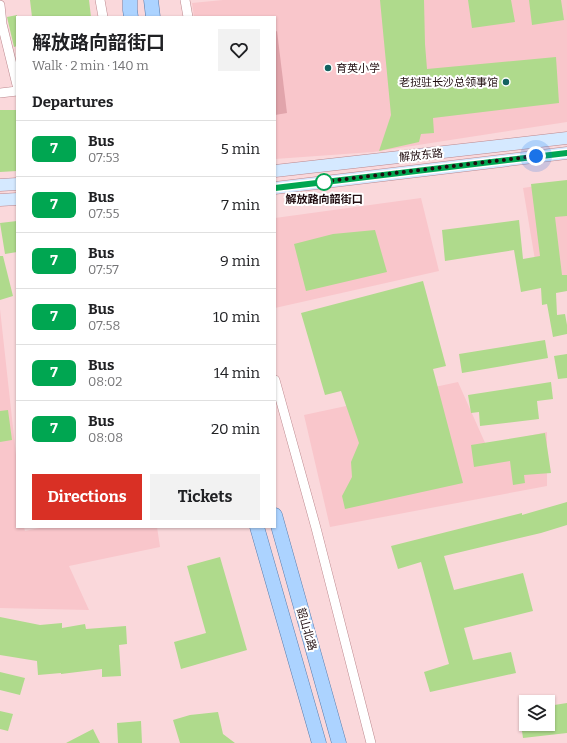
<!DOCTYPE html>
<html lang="en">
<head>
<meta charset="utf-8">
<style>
  :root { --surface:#fff; --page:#f2f2f2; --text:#202124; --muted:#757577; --line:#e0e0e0; --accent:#d93025 }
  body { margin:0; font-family:Bitter,"Noto Sans SC",serif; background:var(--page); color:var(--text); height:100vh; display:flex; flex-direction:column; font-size:15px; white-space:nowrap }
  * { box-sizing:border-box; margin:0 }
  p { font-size:13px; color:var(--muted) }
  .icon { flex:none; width:22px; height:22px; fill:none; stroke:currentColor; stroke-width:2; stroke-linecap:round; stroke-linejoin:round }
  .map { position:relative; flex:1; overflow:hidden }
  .details { position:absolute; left:16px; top:16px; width:260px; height:512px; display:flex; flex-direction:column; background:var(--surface); border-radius:0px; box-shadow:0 1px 3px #0004 }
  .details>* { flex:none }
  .badge { padding:0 8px; border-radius:6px; font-size:14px; line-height:26px }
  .buttons { position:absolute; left:519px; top:695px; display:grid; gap:8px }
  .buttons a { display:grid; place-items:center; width:36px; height:36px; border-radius:0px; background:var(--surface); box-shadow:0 1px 3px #0004; font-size:20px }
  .you { position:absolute; width:20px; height:20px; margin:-10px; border:3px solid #fff; border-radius:50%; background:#1a73e8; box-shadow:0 0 0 6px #1a73e833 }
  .map>.badge { position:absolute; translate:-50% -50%; box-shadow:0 0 0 2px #fff }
  h2 { padding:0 16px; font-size:15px; line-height:36px }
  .round { display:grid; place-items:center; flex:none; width:42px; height:42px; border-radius:0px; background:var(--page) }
  .summary { display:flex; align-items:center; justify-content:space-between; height:68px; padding:0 16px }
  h1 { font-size:19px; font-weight:700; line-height:30px }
  .button { display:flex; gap:8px; margin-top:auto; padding:8px 16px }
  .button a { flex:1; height:46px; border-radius:0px; background:var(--accent); color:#fff; font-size:16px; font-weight:700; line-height:46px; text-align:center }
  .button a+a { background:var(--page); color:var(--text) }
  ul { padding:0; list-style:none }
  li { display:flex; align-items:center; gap:12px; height:56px; padding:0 16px; border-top:1px solid var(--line) }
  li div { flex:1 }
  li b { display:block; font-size:15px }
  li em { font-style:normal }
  li .badge { min-width:44px; font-weight:700; text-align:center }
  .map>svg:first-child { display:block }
  .built { fill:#f9c6cb }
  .green { fill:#e1a4ab }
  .building { fill:#afda8c }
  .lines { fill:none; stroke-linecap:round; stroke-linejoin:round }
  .minor-casing { stroke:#bc888e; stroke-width:10 }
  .secondary-casing { stroke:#bc888e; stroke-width:13 }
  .primary-casing { stroke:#577bab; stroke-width:15 }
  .minor { stroke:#fff; stroke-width:9 }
  .secondary { stroke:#d5e9ff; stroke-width:12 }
  .primary { stroke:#acd3ff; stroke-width:14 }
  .line-casing { stroke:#fff; stroke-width:9 }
  .line { stroke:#00a651; stroke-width:6 }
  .walk { stroke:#200d10; stroke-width:4; stroke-dasharray:0 7.2 }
  .poi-dot { fill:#136260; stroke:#fff; stroke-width:1.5 }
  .stop-dot { fill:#fff; stroke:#00a651; stroke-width:2 }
  .labels { text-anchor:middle; stroke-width:4; stroke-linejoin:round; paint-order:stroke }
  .poi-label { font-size:11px; fill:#200d10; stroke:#fff; text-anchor:start }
  .street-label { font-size:11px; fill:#200d10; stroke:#fff }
  .stop-label { font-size:11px; font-weight:bold; fill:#200d10; stroke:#fff }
</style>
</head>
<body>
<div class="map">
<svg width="567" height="743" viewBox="0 0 567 743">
  <rect width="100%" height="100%" fill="#fad8db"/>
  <path class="built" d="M223,0H567V122L373,152L275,159V17H194L192,3Z
    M567,181V276L538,278L523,188Z
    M421,198L439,271L275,308V218Z
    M0,309L17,464V527H24L25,531L44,527H157L160,547L69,566L89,610L0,608Z
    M458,382L486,445L547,432V486L330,527L304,415Z"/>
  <path class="green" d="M277,31L287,113L275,115V32Z"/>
  <path class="building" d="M30,0H89L91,17H32Z
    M380,0H424L425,44L427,69L556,57L559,103L433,118L434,133L421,134L419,142L379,151L391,115Z
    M468,0H511L515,22L472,28Z
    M529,0H561L564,20L532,25Z
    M17,15V46L14,47L7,17Z
    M0,110H17V171L0,172Z
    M567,180V216L555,217L562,275H567V291L556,293L557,315L565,314L567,325V334L553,337L547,304L542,305L541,288L521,292L514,250L445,261L442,230L519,220L523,259L540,256L531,184Z
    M17,221V252L5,254L0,223Z
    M375,230L387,272L306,291L294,244L333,234Z
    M0,256H3L13,296L0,300Z
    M423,281L446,366L433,369L463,483L345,509L342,496L352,477L351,462L359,443L341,391L325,395L301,313Z
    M545,340L548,358L462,373L459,354Z
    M567,354V378L558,379L554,356Z
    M551,382L553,399L537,401L539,419L480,426L479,412L471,413L468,395Z
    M8,410L12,440L0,442V411Z
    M545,433L551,473L524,475L525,483L513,485L510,461L474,467L471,445Z
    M567,502V525L541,533L444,556L454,590L523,573L533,611L464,628L473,660L511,652L516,673L430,692L424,672L449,664L421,562L398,569L391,546L522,513V515Z
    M220,557L247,650L181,669L174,642L206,633L187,566Z
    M0,617L40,625L62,623V628L85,624L86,629L126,626L127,644L119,645L121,676L102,677V669L61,674V673L38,675L37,661L0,655Z
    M0,672L25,678L20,695L0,690Z
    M567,703V733L523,738L521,724H548V706Z
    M0,711L13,714L8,731L0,729Z
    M218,712L223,734L235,743H180L173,720L190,715Z
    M141,721L142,743H118L117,723Z
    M93,729L100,743H66Z"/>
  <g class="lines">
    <defs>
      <path id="minor" d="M100,0L103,17
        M185,0L188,17
        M0,5L2,24L17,85
        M0,93L17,91
        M275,380L316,528L371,743"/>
      <path id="secondary" d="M275,171L567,138
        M0,185L17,184
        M275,188L567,153
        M0,200L17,199"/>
      <path id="primary" d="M130,0V10L131,17
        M151,0L153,17
        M275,515L339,743
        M257,527L319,743"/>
    </defs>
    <use href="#minor" class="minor-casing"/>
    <use href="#secondary" class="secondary-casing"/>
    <use href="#primary" class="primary-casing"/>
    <use href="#minor" class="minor"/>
    <use href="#secondary" class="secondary"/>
    <use href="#primary" class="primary"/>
  </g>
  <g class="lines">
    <defs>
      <path id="line" d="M275,188L567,153"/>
    </defs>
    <use href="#line" class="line-casing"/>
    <use href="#line" class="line"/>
    <path class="walk" d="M324,182H321L536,156"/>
  </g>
  <g class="poi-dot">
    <circle cx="328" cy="68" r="4"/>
    <circle cx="506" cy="82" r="4"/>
  </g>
  <circle class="stop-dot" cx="324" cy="182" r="8"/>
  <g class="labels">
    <g class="poi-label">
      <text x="336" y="72">育英小学</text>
      <text x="498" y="86" text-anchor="end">老挝驻长沙总领事馆</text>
    </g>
    <g class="street-label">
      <text transform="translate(421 155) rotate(-6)" y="4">解放东路</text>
      <text transform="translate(307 629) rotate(74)" y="4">韶山北路</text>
    </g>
    <g class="stop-label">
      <text x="324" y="203">解放路向韶街口</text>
    </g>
  </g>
</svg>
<div class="buttons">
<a><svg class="icon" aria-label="layers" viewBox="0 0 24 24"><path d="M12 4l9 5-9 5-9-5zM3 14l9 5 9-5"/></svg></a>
</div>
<div class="you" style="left:536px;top:156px"></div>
<section class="details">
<div class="summary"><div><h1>解放路向韶街口</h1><p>Walk · 2 min · 140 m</p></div><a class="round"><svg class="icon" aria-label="heart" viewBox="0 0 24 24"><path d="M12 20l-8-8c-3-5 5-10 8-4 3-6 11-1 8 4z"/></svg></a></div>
<h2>Departures</h2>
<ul>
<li><span class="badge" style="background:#00a651;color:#fff">7</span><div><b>Bus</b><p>07:53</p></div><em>5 min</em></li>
<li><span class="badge" style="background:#00a651;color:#fff">7</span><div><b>Bus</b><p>07:55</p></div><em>7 min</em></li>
<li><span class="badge" style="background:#00a651;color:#fff">7</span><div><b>Bus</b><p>07:57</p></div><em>9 min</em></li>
<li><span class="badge" style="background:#00a651;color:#fff">7</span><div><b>Bus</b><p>07:58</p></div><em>10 min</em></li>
<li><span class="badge" style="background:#00a651;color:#fff">7</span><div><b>Bus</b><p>08:02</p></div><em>14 min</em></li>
<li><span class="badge" style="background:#00a651;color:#fff">7</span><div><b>Bus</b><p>08:08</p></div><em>20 min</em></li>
</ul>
<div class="button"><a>Directions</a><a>Tickets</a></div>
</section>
</div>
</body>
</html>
